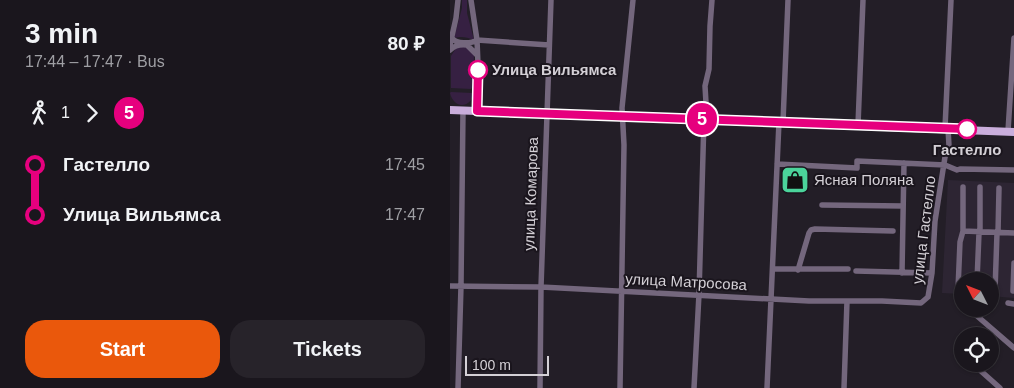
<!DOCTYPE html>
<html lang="en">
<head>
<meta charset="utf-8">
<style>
  :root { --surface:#1a161d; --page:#27232a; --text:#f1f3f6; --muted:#9f9fa4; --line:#38353b; --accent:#ea580c }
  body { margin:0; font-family:Arial,sans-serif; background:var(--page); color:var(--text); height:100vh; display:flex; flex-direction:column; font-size:19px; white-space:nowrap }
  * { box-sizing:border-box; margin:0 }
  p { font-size:16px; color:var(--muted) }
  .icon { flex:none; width:28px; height:28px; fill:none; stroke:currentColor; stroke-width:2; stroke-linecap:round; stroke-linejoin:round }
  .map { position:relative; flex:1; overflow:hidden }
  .details { display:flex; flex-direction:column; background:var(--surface); width:450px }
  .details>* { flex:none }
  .badge { padding:0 10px; border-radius:16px; font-size:18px; line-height:32px }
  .needle { width:32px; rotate:312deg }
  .controls { position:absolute; left:504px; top:272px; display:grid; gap:10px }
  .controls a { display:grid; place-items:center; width:45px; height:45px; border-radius:50%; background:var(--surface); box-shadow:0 1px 4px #0004,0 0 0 1px var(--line); font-size:25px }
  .scale { position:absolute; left:15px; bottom:12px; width:84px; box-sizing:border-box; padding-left:5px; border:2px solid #d4d0d6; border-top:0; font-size:14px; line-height:18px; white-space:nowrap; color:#d4d0d6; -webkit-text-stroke:4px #1a151d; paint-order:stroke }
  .map>.badge { position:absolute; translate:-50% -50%; box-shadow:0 0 0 2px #fff }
  .legs { display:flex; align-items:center; gap:8px; height:55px; padding:0 25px; font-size:16px }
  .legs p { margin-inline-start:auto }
  .summary { display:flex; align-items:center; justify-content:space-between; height:85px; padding:0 25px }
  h1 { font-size:28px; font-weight:800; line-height:38px }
  .action { display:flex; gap:10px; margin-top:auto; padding:10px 25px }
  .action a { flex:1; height:58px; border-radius:20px; background:var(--accent); color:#fff; font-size:20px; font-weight:800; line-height:58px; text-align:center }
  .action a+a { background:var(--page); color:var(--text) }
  ul { padding:0 25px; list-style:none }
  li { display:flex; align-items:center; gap:18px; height:50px; font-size:19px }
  li i { display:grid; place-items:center; width:8px; height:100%; margin:0 6px; background:currentColor }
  li i::after { content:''; width:12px; height:12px; margin:-6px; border:4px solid; border-radius:50%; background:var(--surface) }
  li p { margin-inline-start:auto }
  li:first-child i { background:linear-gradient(#0000 50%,currentColor 0) }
  li:last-child i { background:linear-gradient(currentColor 50%,#0000 0) }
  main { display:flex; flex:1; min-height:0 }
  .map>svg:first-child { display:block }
  .built { fill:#2d2533 }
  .green { fill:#362042 }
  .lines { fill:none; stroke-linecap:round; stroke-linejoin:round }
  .minor { stroke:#74677d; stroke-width:5.5 }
  .major { stroke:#caaedc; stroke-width:8 }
  .line-1-casing { stroke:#fff; stroke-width:11 }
  .line-1 { stroke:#e6007e; stroke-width:8 }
  .stop-1-dot { fill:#fff; stroke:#e6007e; stroke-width:2.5 }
  .labels { text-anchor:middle; stroke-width:4; stroke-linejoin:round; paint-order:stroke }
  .stop-label { font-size:15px; font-weight:bold; fill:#d4d0d6; stroke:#1a151d; text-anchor:start }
  .poi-label { font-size:15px; fill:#d4d0d6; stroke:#1a151d; text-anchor:start }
  .street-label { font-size:15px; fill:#d4d0d6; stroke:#1a151d }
</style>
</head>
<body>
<main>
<section class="details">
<div class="summary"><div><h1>3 min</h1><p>17:44 – 17:47 · Bus</p></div><b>80 ₽</b></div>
<div class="legs"><svg class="icon" aria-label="walk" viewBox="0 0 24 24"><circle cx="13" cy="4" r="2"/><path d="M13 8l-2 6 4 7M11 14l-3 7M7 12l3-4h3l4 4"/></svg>1<svg class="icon" aria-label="forward" viewBox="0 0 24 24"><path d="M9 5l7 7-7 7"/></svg><b class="badge" style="background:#e6007e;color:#fff">5</b></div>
<ul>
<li><i style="color:#e6007e"></i><b>Гастелло</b><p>17:45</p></li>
<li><i style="color:#e6007e"></i><b>Улица Вильямса</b><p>17:47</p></li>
</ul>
<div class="action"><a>Start</a><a>Tickets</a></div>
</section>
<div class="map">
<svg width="564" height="388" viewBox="0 0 564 388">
  <rect width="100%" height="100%" fill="#231e27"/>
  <path class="built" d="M498,180L564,183V298L540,296V281H512V294L492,293Z"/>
  <path class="green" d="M12,0H17V13L24,40C16,37 12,36 4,38L12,8Z
    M16,46L24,55L23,87L21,89L1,88V56L6,48Z
    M1,92L22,93L23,97C16,110 3,106 0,93Z"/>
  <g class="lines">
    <path class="minor" d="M21,0L27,40L28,64L27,111
      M2,38C6,44 21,44 27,40L99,45
      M0,45L6,18L8,0
      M0,50C5,45 10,44 17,45L27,55
      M333,122L338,0
      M408,125L413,0
      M495,128L501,0
      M558,131L564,38
      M327,164L407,168V161L495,165L507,170L510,169L564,170
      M337,184L338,165
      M530,187V233
      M372,205L453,206
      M513,231L564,233
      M548,233L549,188
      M323,269H398
      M348,270L359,233L361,230L365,229L443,231
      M406,271L482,273
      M452,273L454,163
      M527,281L529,233
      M0,286L91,287L359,301H432L471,303L478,297L482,273L485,221L495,157L499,146L498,128
      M508,289L510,242L513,231V187
      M545,291L547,233
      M563,291L564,263
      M558,303L564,304
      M519,309L564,348
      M512,354V355
      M523,364L550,388
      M8,388L11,286L13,111
      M90,388L91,287L101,0
      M170,388L174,145L172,108L183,0
      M244,388L249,294L254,119L256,103L255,86L259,69L260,26L262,0
      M317,388L329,122
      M394,388L397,301"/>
    <path class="major" d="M0,110L564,132"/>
  </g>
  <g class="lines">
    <defs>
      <path id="line-1" d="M28,70L27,111L517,129"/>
    </defs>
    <use href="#line-1" class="line-1-casing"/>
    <use href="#line-1" class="line-1"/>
  </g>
  <defs>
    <symbol id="shop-square" viewBox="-11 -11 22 22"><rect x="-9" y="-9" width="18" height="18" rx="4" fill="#4bd49b" stroke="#1a151d"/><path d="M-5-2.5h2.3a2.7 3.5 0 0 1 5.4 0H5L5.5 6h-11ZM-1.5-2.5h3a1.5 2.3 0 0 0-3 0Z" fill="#111"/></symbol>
  </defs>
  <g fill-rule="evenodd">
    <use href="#shop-square" x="329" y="164" width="32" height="32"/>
  </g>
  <g class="stop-1-dot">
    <circle cx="28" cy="70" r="9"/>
    <circle cx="517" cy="129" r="9"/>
  </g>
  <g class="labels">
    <g class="stop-label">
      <text x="42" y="75">Улица Вильямса</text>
      <text x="517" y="155" text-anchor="middle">Гастелло</text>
    </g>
    <g class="poi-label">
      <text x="364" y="185">Ясная Поляна</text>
    </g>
    <g class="street-label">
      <text transform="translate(81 194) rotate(-88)" y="5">улица Комарова</text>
      <text transform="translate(474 230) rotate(-83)" y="5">улица Гастелло</text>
      <text transform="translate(236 282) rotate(3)" y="5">улица Матросова</text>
    </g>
  </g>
</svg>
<div class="controls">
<a><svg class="needle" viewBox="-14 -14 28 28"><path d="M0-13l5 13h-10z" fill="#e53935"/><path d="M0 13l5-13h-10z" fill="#9f9fa4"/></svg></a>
<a><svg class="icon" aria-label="locate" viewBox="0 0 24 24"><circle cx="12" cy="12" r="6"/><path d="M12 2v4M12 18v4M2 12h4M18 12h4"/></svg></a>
</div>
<div class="scale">100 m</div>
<b class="badge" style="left:252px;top:119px;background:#e6007e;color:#fff">5</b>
</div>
</main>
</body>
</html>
